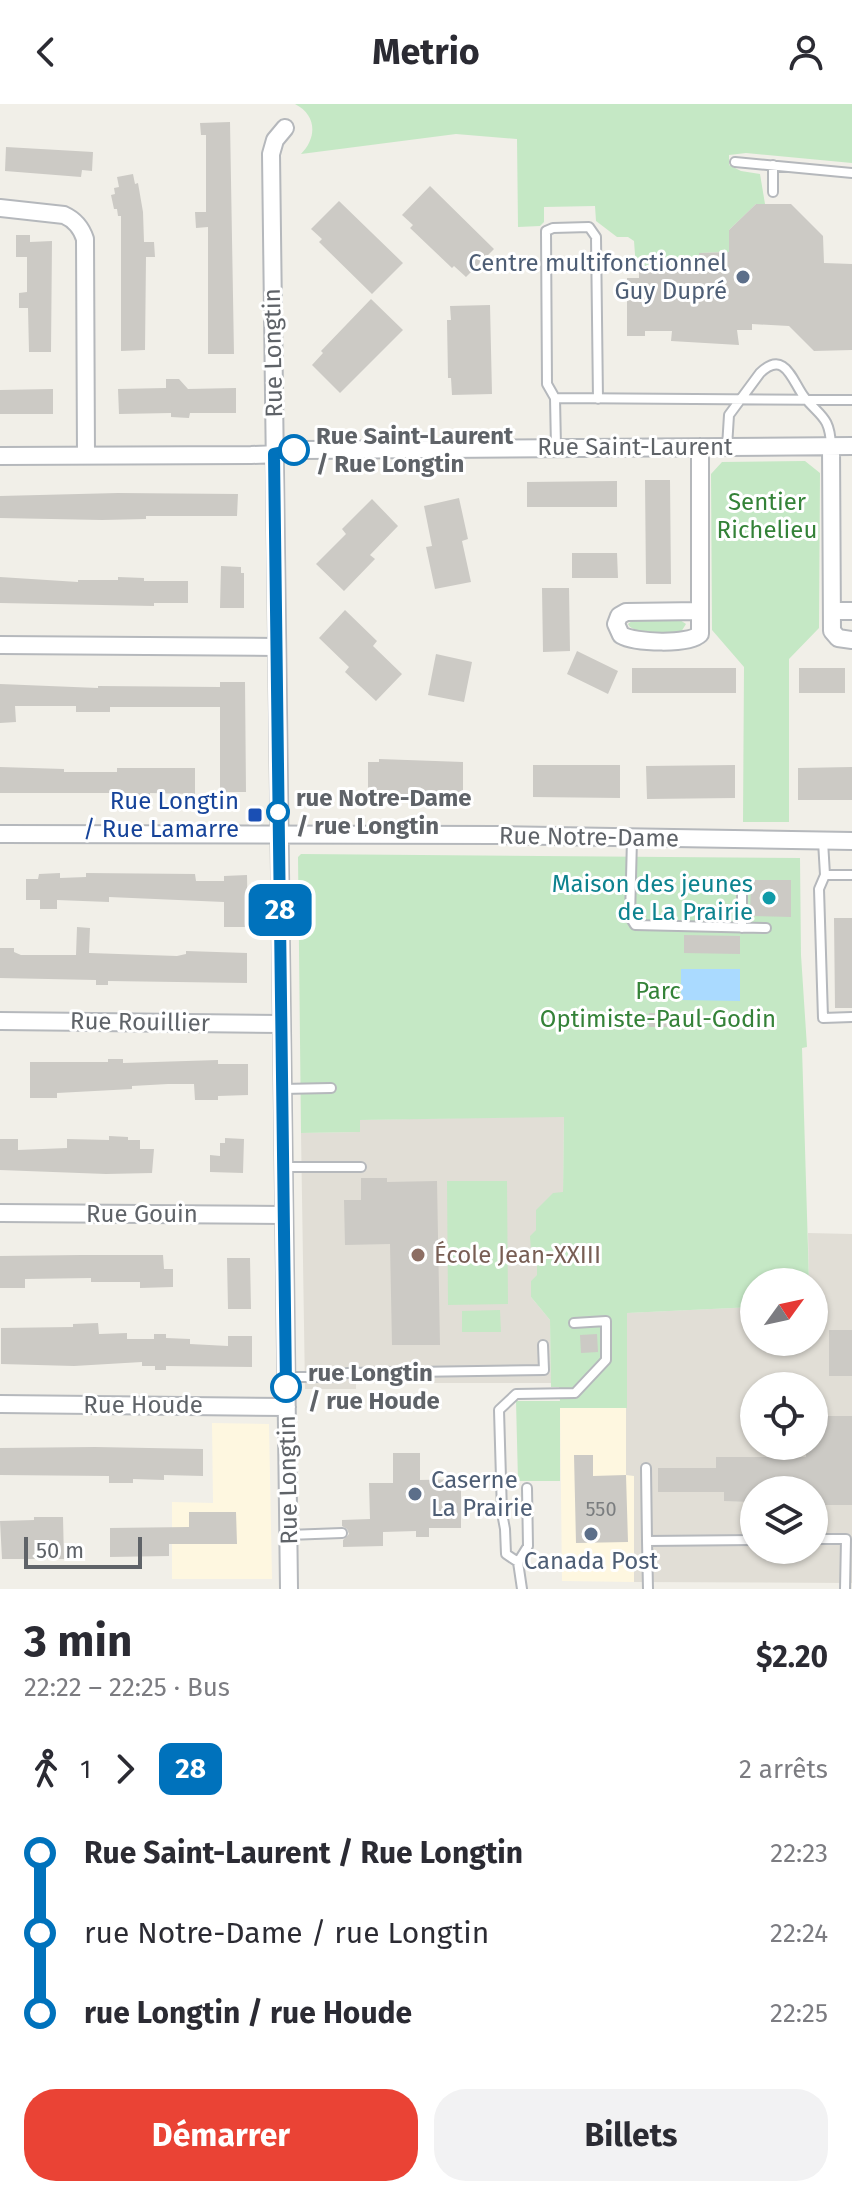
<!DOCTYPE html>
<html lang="fr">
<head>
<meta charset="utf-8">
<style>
  :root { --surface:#fff; --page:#f2f2f3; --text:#2b2b33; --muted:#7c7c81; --accent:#ea4335 }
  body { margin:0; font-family:"Fira Sans",sans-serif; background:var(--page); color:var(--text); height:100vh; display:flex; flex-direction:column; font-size:30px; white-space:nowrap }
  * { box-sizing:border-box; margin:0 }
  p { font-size:26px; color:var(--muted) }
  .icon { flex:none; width:44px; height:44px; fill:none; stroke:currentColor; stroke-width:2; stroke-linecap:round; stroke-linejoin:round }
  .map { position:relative; height:1485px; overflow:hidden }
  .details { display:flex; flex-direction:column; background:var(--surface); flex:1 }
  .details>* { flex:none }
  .badge { padding:0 16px; border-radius:12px; font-size:28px; line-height:52px }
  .needle { width:52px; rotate:57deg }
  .buttons { position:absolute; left:740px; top:1164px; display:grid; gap:16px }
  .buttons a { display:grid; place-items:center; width:88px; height:88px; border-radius:50%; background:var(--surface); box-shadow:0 2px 6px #0004; font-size:40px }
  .scale { position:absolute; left:24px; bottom:20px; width:118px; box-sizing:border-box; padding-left:8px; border:4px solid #5f6368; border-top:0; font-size:22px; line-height:28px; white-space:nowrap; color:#5f6368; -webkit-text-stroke:6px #fff; paint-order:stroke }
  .map>.badge { position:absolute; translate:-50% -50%; box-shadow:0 0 0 4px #fff }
  .legs { display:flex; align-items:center; gap:12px; height:88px; padding:0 24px; font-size:26px }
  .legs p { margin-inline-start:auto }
  .headline { display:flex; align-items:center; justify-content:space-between; height:136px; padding:0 24px }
  h1 { font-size:44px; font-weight:700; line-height:60px }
  .button { display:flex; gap:16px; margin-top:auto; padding:16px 24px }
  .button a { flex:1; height:92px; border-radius:32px; background:var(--accent); color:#fff; font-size:32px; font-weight:700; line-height:92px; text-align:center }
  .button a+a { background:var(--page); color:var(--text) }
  ul { padding:0 24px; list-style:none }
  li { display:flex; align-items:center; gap:28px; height:80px; font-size:30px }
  li i { display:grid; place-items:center; width:12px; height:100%; margin:0 10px; background:currentColor }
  li i::after { content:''; width:20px; height:20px; margin:-10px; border:6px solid; border-radius:50%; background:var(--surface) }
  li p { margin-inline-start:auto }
  li:first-child i { background:linear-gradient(#0000 50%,currentColor 0) }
  li:last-child i { background:linear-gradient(currentColor 50%,#0000 0) }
  header { display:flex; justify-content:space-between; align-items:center; height:104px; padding:0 24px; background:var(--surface); font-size:36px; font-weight:700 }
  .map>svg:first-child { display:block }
  .commercial { fill:#fef7e0 }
  .education { fill:#e1ded6; fill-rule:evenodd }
  .green { fill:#c5e8c5 }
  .water { fill:#aadaff }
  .building { fill:#cccac5 }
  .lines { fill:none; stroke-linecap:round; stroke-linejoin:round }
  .lane-casing { stroke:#b5b8bc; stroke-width:12 }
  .street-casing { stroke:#b5b8bc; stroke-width:20 }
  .lane { stroke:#fff; stroke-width:8 }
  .street { stroke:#fff; stroke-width:16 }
  .line-1-casing { stroke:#fff; stroke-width:18 }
  .line-1 { stroke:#0072bc; stroke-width:12 }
  .service-dot { fill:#5c6f8a; stroke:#fff; stroke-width:3 }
  .stop-1-dot { fill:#fff; stroke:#0072bc; stroke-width:4 }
  .transit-dot { fill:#1a4fb4; stroke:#fff; stroke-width:3 }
  .culture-dot { fill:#0f9aa8; stroke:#fff; stroke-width:3 }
  .education-dot { fill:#8d6e63; stroke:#fff; stroke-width:3 }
  .labels { text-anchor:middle; stroke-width:6; stroke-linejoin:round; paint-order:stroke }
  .number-label { font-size:20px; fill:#7a7d7f }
  .service-label { font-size:24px; fill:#4e5e75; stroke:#fff; text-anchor:end }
  .street-label { font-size:24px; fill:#5f6368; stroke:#fff }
  .stop-label { font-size:24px; font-weight:bold; fill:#5f6368; stroke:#fff; text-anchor:start }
  .park-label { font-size:24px; fill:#348238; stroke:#fff }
  .transit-label { font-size:24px; fill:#164399; stroke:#fff; text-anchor:end }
  .culture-label { font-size:24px; fill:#0d838f; stroke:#fff; text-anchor:end }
  .education-label { font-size:24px; fill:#785e54; stroke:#fff; text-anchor:start }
</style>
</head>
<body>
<header><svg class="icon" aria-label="back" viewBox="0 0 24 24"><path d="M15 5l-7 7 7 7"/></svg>Metrio<svg class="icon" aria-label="person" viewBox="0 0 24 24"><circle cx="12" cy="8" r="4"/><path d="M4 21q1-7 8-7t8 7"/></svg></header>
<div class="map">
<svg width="852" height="1485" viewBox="0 0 852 1485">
  <rect width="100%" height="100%" fill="#f1efe8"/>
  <path class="commercial" d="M560,1304H627L626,1371H634V1478L562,1477Z
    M212,1319L269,1320L272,1475H172V1398L213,1399Z"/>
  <path class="education" d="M564,1012L563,1089L536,1126L531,1148L537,1154V1171L531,1193L550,1216L551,1279H356V1285H305L301,1029L359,1028L360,1016Z
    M808,1129L852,1130V1479L634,1478V1372L626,1371V1209L754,1203V1238H814V1178H809ZM754,1282H814V1342H754ZM754,1386H814V1446H754Z"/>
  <path class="green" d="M295,0H852V59L746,49L729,51V61L741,67L760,70L765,100H756L729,126V148L700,149V164H636L634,137L628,133H617L596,117L595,102L544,103V118L540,122L518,123L517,35L456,30L301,50C317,34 317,11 295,0Z
    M805,357L820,369L819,524L789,555V718H743L744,563L712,526L711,370L722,358Z
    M633,516H680L686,520L681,528H640L630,523L628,520Z
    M301,750L800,754L801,851L807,943L802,944L809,1178H754V1203L627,1209V1304H560V1377H518L516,1297H560L559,1283H551L550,1216L531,1193V1177L537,1171V1154L531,1148L530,1132L536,1126V1106L553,1089L563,1088L564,1013L360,1016V1028L301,1029L298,753Z
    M447,1077H507L508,1200L448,1201Z
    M500,1206L501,1228H462V1207Z"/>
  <path class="water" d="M681,865H740V897L681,896Z"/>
  <path class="building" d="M230,18L234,250H208V123L196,124L195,108H206V31H201L200,19Z
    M6,43L93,48L92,67L82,66L81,73L5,67Z
    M133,70L135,80L138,79L143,108L144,138H154L155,153H146L145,246L121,247V112H118L117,105H114L111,91L115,90L114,84L119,83L117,73Z
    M430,82L494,145L466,173L454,162L452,164L410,124L413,121L402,111Z
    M339,97L403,159L372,190L319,138L322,135L311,125Z
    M756,100H791L823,132L824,159L852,160V246L814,247L789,222L752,220V226H737L739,241L671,237L672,227H645V232H627V174H639V164H700L699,149L729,148V126Z
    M16,131H30V138L52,137L51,248H29L28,204H19V189L27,188V153H16Z
    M371,195L403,226L340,289L312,261L323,249L321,247Z
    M490,201L492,290L452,291L451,274H448L447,216H451L450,202Z
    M166,275H179L188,285L236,284V309H190L189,314L171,313V309L119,310L118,285L166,284Z
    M53,285V310H0V286Z
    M645,376H670L671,480H646Z
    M617,377V403H527V378Z
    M118,389L238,390L237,412H146V415L102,416L0,414V392Z
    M459,394L468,435L462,437L471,478L435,485L426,443L432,442L424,402Z
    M372,395L398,422L370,451L375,455L344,487L316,460L346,430L342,425Z
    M572,449H617L618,474H572Z
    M221,462L241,463V469H244V504H220Z
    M0,473L78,478V476H118V473L144,474V477H188V499H154V502L0,499Z
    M542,484H569L570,547L543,548Z
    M345,506L377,537L373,542L402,570L376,597L345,568L349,563L319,534Z
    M577,547L618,567L608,590L567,570Z
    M436,550L472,558L464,598L428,591Z
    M632,564H736V589H632Z
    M799,564H845V589H799Z
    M220,578H245L246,688H220V603H110V608H76V602H15L16,618L0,619V580L98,584V582L220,583Z
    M379,655L463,658V692L378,694V691H368V658H379Z
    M533,661H620V694L533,693Z
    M735,661V694L647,695L646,662Z
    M0,663L64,665V668H117V664H195V690L150,689V693L134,692V689H0Z
    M852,663V696H798V664Z
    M60,769V774L86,773V769L195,770L196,777H224V772L247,771L248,823H224V798L109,793V798L57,796V805H40V796H26V775H38L39,770Z
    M751,776H791V813L750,812Z
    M834,814H852V904H835Z
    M77,823L90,824L89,849L177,852L186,850V847L247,849V879L108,877V881H96V876L0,874V844H14V848L21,851H76Z
    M684,831L740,832V850L684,849Z
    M649,909H668V923H649Z
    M108,955H123V959L218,956V960H248V991L218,992V996H195L194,980H168L132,982V985L57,989V994H30V958H108Z
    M109,1032L128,1033V1036H140V1045H154L152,1069L106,1070L0,1066V1035H18V1046L67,1044V1035L109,1036Z
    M225,1034L244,1035L243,1069L210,1068V1051L220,1052V1039H225Z
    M361,1074H387V1078L437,1077L440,1241H392L390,1140L345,1141L344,1096H361Z
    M81,1151H163L164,1165H173V1183L140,1184V1178H91V1174L25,1175V1184H0V1152Z
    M227,1154H250L251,1205H228Z
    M98,1219L99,1230L127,1229V1235H154V1230H166V1234L190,1235V1240L228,1242V1232H252V1263L166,1262V1266H155V1262H142V1258L74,1262L1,1260V1224L73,1223V1220Z
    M829,1226H852V1272H829Z
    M597,1230L598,1248L581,1249L580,1231Z
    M814,1312H852V1401H824V1396H814V1386H754V1398L724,1397V1388H658V1364H716V1353H806V1342H814Z
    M95,1343L203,1345V1372L164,1371V1376L133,1375V1379H109V1372L0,1371V1344Z
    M393,1349H420V1376L461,1375V1424H429V1433H416V1427L383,1428V1442L343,1443V1436L349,1430L347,1425L342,1422V1416L370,1415L369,1379H393Z
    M574,1351H593V1372L626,1371L628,1438L576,1439Z
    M189,1408H236L237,1440H169V1452L110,1453V1424L189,1423Z
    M34,1413H63L64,1455H2L0,1417L34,1416Z"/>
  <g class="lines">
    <defs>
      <path id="lane" d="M735,58L852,69
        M773,88V61
        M555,294L547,280L546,127L553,124L589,123L596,133L598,295
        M556,343L555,294L852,296
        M727,343L729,311L760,269C786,244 793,280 805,294C821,313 830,313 831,342
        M632,735L630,813L635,821L766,824
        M823,737L825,771H852
        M825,771L819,785L823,914L852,913
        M742,781V824
        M282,985L331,984
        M283,1063H361
        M287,1273H334L347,1269L544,1266L543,1241
        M646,1364L647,1437
        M288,1431L342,1429
        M814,1435H846L845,1485
        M518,1458L528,1442L527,1384
        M522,1485L518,1458L506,1450L505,1425L502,1409L499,1306L516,1290L575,1289L606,1256V1217L574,1219
        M648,1485L647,1437L754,1436"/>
      <path id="street" d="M285,24L275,36L271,50L289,1485
        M0,104L64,111C75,116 81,123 85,135L86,351
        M831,342L832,527L838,534L852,536
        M0,352L251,351L279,350L300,346L852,342
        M700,507L626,508L619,512L616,520L621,531C635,539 689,541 700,530V343
        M832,507H852
        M0,541L276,543
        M0,730L498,731L852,737
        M0,917L281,920
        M0,1109L283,1111
        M0,1300L287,1303"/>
    </defs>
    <use href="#lane" class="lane-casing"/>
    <use href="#street" class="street-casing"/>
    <use href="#lane" class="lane"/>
    <use href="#street" class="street"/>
  </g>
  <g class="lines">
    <defs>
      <path id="line-1" d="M286,1283L274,350L294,346"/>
    </defs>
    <use href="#line-1" class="line-1-casing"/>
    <use href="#line-1" class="line-1"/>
  </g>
  <g class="service-dot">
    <circle cx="743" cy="173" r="8"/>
    <circle cx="415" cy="1390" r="8"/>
    <circle cx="591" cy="1430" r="8"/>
  </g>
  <g class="stop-1-dot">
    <circle cx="294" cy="346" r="14"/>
    <circle cx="278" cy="708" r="10"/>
    <circle cx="286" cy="1283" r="14"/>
  </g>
  <rect class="transit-dot" x="247" y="703" width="16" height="16" rx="4"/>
  <circle class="culture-dot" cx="769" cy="794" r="8"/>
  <circle class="education-dot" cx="418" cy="1151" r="8"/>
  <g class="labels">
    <g class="number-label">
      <text x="601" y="1412">550</text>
    </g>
    <g class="service-label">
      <text x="727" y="167">Centre multifonctionnel<tspan x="727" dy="28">Guy Dupré</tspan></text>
      <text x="431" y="1384" text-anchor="start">Caserne<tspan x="431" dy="28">La Prairie</tspan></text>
      <text x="591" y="1465" text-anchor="middle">Canada Post</text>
    </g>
    <g class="street-label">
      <text transform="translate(273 249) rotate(-91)" y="8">Rue Longtin</text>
      <text x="635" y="351">Rue Saint-Laurent</text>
      <text transform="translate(589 733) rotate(1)" y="8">Rue Notre-Dame</text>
      <text transform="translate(140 918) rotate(1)" y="8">Rue Rouillier</text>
      <text x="142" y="1118">Rue Gouin</text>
      <text x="143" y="1309">Rue Houde</text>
      <text transform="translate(288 1376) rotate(-91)" y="8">Rue Longtin</text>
    </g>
    <g class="stop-label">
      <text x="316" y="340">Rue Saint-Laurent<tspan x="316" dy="28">/ Rue Longtin</tspan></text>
      <text x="296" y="702">rue Notre-Dame<tspan x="296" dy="28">/ rue Longtin</tspan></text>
      <text x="308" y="1277">rue Longtin<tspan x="308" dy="28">/ rue Houde</tspan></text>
    </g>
    <g class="park-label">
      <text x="767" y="406">Sentier<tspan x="767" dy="28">Richelieu</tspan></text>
      <text x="658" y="895">Parc<tspan x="658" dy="28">Optimiste-Paul-Godin</tspan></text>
    </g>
    <g class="transit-label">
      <text x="239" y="705">Rue Longtin<tspan x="239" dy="28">/ Rue Lamarre</tspan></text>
    </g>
    <g class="culture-label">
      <text x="753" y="788">Maison des jeunes<tspan x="753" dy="28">de La Prairie</tspan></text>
    </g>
    <g class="education-label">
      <text x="434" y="1159">École Jean-XXIII</text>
    </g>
  </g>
</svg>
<div class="buttons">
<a><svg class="needle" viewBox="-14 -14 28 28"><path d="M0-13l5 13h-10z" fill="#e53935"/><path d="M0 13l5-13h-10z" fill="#7c7c81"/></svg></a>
<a><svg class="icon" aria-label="locate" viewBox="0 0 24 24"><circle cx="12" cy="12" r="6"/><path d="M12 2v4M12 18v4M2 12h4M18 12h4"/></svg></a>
<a><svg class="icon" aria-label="layers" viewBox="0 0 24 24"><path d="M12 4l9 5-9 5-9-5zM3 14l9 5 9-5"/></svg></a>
</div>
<div class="scale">50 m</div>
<b class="badge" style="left:280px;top:806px;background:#0072bc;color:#fff">28</b>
</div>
<section class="details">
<div class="headline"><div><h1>3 min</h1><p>22:22 – 22:25 · Bus</p></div><b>$2.20</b></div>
<div class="legs"><svg class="icon" aria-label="walk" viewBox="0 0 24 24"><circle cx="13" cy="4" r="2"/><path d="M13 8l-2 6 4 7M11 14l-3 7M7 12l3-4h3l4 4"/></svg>1<svg class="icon" aria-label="forward" viewBox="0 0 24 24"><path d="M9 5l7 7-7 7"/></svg><b class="badge" style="background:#0072bc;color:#fff">28</b><p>2 arrêts</p></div>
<ul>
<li><i style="color:#0072bc"></i><b>Rue Saint-Laurent / Rue Longtin</b><p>22:23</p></li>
<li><i style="color:#0072bc"></i><span>rue Notre-Dame / rue Longtin</span><p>22:24</p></li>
<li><i style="color:#0072bc"></i><b>rue Longtin / rue Houde</b><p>22:25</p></li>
</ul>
<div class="button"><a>Démarrer</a><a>Billets</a></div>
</section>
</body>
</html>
